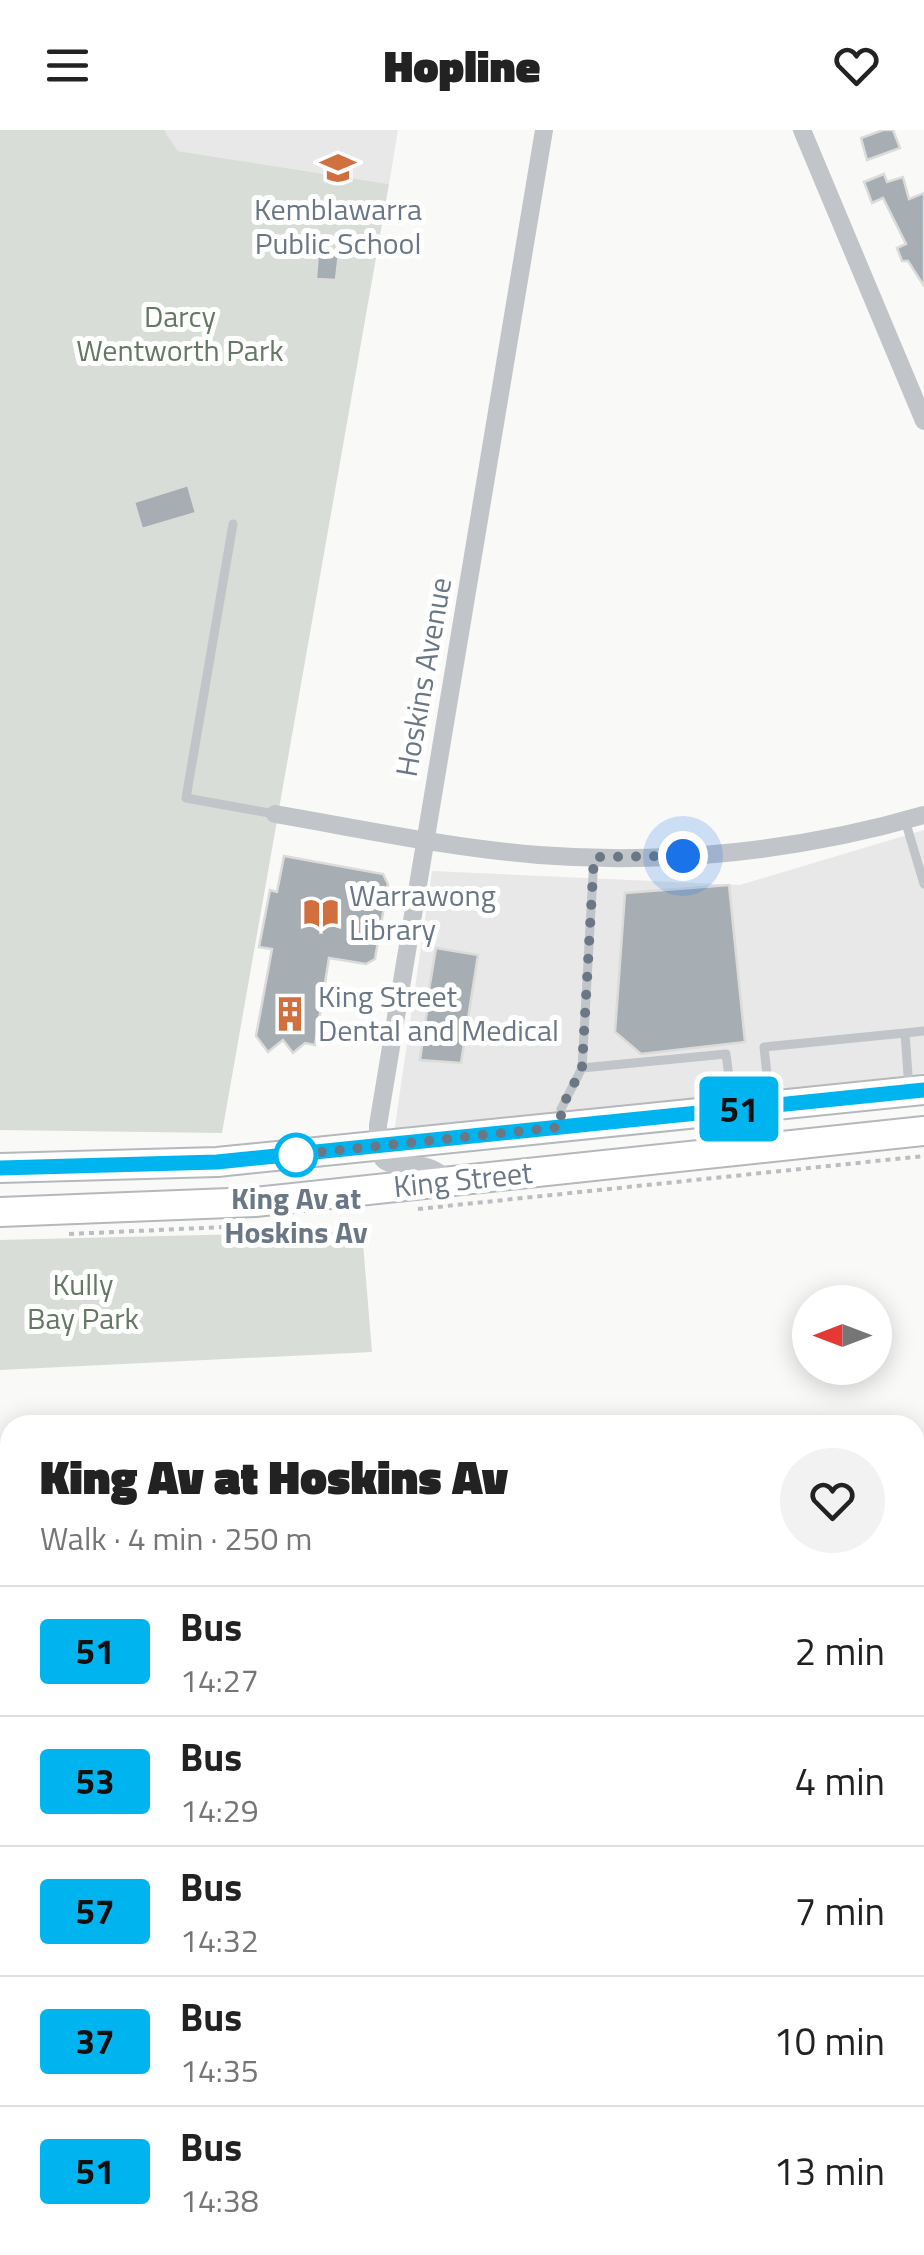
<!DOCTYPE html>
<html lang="en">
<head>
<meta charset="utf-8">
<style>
  :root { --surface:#fff; --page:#f2f2f2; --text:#222; --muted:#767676; --line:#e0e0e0 }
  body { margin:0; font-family:"Titillium Web",sans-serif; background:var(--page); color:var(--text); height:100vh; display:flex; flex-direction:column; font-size:38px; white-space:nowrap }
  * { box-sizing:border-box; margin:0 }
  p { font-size:32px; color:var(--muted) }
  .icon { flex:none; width:55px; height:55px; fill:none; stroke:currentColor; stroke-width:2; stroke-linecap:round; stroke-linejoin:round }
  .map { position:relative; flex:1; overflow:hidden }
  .side { position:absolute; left:0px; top:1285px; width:925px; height:840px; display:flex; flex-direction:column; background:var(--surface); border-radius:30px 30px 0 0; box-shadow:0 5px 25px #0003 }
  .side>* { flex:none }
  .badge { padding:0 20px; border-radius:8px; font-size:35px; line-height:65px }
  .needle { width:65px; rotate:270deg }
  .controls { position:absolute; left:792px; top:1155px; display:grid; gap:20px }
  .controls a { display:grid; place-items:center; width:100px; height:100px; border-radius:50%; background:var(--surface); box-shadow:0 5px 25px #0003; font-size:50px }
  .you { position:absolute; width:50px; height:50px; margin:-25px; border:8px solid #fff; border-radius:50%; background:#1a73e8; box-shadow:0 0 0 15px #1a73e833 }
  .map>.badge { position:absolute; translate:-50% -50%; box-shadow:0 0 0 5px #fff }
  .round { display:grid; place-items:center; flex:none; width:105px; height:105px; border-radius:52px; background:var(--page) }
  .headline { display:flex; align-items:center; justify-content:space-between; height:170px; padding:0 40px }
  h1 { font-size:48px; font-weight:800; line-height:75px }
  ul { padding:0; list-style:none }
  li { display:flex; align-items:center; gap:30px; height:130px; padding:0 40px; border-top:2px solid var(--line) }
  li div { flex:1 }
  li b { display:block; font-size:38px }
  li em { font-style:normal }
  li .badge { min-width:110px; font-weight:700; text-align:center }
  header { display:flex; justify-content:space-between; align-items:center; height:130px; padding:0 40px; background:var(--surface); font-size:45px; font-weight:800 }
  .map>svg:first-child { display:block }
  .built { fill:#e7e8e7 }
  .green { fill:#d8ddd7 }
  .water { fill:#bac2c7 }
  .building { fill:#a6adb3; stroke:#dbdbd9; stroke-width:2.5 }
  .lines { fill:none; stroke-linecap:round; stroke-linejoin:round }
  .primary-casing { stroke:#b4b8bc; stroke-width:32 }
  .path { stroke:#bbbdc0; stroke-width:4; stroke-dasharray:5 5; stroke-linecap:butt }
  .lane { stroke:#c1c4c8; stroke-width:9 }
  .street { stroke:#c1c4c8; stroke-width:18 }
  .primary { stroke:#fff; stroke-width:28 }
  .line-casing { stroke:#fff; stroke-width:22 }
  .line { stroke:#00b5ef; stroke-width:15 }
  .walk { stroke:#6b7785; stroke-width:10; stroke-dasharray:0 18 }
  .stop-dot { fill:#fff; stroke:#00b5ef; stroke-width:5 }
  .labels { text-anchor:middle; stroke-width:10; stroke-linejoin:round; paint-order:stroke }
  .poi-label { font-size:30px; fill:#6b7785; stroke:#fff; text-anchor:start }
  .park-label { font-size:30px; fill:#676; stroke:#fff }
  .street-label { font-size:30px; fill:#6b7785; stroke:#fff }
  .stop-label { font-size:30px; font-weight:bold; fill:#6b7785; stroke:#fff }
</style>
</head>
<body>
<header><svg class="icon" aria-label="menu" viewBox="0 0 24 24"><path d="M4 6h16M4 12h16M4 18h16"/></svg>Hopline<svg class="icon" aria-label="heart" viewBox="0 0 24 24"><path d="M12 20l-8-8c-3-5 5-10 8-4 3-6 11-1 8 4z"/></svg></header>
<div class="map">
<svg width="924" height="2125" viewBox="0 0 924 2125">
  <rect width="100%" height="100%" fill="#f9f9f7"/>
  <path class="built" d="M164,0H398L389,54L178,21Z
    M924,700V947L394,1003L432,741L740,755Z"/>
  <path class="green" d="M0,0H164L178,21L389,54L222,1003L0,1000Z
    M362,1101L372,1222L0,1240V1110Z
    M0,1369L10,1376V1946L0,1940Z
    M915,2096L924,2116V2125H287L274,2115H915Z"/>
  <path class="water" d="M924,1392V2116L915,2096V1393Z"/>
  <path class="building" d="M883,0H893L900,18L867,30L861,8Z
    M884,44L887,52L903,47L909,69L924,63V156L908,131H902L897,118L906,114L883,68L872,73L864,52Z
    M318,121L339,123L336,150L316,149Z
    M188,355L196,383L142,399L134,372Z
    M284,726L383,744L388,754L375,829L366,834L329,828L315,915L305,913L293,923L283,910L268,922L256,906L272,819L259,817L270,760L277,762Z
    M729,755L745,912L641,924L615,902L625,763Z
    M436,818L478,825L461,933L420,930L427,881L437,861L429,860Z"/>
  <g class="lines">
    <defs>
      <path id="primary" d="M0,1038L217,1032L924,960
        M0,1082L255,1072L924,1001
        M0,1969L10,1976
        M0,2007L10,2013
        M167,2115L182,2125
        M231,2115L247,2125"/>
    </defs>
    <use href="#primary" class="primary-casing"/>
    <path class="path" d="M418,1079L924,1026
      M69,1104L225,1097
      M915,1385L924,1384
      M0,1923L10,1929
      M304,2115L316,2125
      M883,2115L888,2125"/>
    <path class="lane" d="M233,394L186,668L275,684
      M905,690L924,754
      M594,727L582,938L726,924L733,977
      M909,959L905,903L924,901
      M770,973L764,917L905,903
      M561,995V979L582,938"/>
    <path class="street" d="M802,0L924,291
      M275,684C362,699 451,718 539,725C667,735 801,721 924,685
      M451,1051C442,1045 433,1037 421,1036C384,1032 378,1041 378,995L544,0
      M0,2096L10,2080"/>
    <use href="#primary" class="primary"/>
  </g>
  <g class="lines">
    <defs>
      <path id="line" d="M0,1038L217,1032L924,960"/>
    </defs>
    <use href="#line" class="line-casing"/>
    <use href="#line" class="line"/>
    <path class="walk" d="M296,1025L282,1026L561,997V979L582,938L594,727L683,726"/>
  </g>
  <defs>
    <symbol id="school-bare" viewBox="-9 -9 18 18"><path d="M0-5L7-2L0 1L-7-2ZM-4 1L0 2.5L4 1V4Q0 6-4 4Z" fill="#d16f3f" stroke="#fff" stroke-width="2.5" paint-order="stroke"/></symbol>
    <symbol id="library-bare" viewBox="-9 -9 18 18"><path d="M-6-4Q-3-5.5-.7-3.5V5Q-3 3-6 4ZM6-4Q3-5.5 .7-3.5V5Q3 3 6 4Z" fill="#d16f3f" stroke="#fff" stroke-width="2.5" paint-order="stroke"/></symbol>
    <symbol id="building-bare" viewBox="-9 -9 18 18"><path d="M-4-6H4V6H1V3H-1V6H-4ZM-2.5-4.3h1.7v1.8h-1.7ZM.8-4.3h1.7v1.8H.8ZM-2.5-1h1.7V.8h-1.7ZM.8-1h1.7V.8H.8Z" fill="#d16f3f" stroke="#fff" stroke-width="2.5" paint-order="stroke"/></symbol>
  </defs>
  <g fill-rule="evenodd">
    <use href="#school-bare" x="313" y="13" width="50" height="50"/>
    <use href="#library-bare" x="296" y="758" width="50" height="50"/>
    <use href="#building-bare" x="265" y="859" width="50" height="50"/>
  </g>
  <circle class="stop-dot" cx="296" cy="1025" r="20"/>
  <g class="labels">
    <g class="poi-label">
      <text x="338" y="90" text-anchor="middle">Kemblawarra<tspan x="338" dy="34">Public School</tspan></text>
      <text x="349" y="776">Warrawong<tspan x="349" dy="34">Library</tspan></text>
      <text x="318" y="877">King Street<tspan x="318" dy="34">Dental and Medical</tspan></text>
    </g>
    <g class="park-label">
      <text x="180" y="197">Darcy<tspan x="180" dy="34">Wentworth Park</tspan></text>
      <text x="83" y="1165">Kully<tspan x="83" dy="34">Bay Park</tspan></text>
    </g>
    <g class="street-label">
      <text transform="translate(424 547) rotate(-80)" y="10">Hoskins Avenue</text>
      <text transform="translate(463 1050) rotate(-6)" y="10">King Street</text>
    </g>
    <g class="stop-label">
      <text x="296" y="1079">King Av at<tspan x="296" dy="34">Hoskins Av</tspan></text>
    </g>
  </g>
</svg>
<div class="controls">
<a><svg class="needle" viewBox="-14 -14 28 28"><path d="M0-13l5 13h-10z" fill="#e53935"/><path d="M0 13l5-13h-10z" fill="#767676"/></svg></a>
</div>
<div class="you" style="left:683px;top:726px"></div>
<b class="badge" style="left:739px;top:979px;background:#00b5ef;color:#111">51</b>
<section class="side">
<div class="headline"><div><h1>King Av at Hoskins Av</h1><p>Walk · 4 min · 250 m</p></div><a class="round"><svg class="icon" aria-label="heart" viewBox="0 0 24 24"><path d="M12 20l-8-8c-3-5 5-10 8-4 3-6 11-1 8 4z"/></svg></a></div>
<ul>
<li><span class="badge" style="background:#00b5ef;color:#111">51</span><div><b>Bus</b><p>14:27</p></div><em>2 min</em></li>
<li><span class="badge" style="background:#00b5ef;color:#111">53</span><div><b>Bus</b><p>14:29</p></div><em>4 min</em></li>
<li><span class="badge" style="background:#00b5ef;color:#111">57</span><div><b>Bus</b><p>14:32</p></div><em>7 min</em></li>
<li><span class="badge" style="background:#00b5ef;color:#111">37</span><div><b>Bus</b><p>14:35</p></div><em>10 min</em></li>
<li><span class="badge" style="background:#00b5ef;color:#111">51</span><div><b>Bus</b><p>14:38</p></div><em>13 min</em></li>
</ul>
</section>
</div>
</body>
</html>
